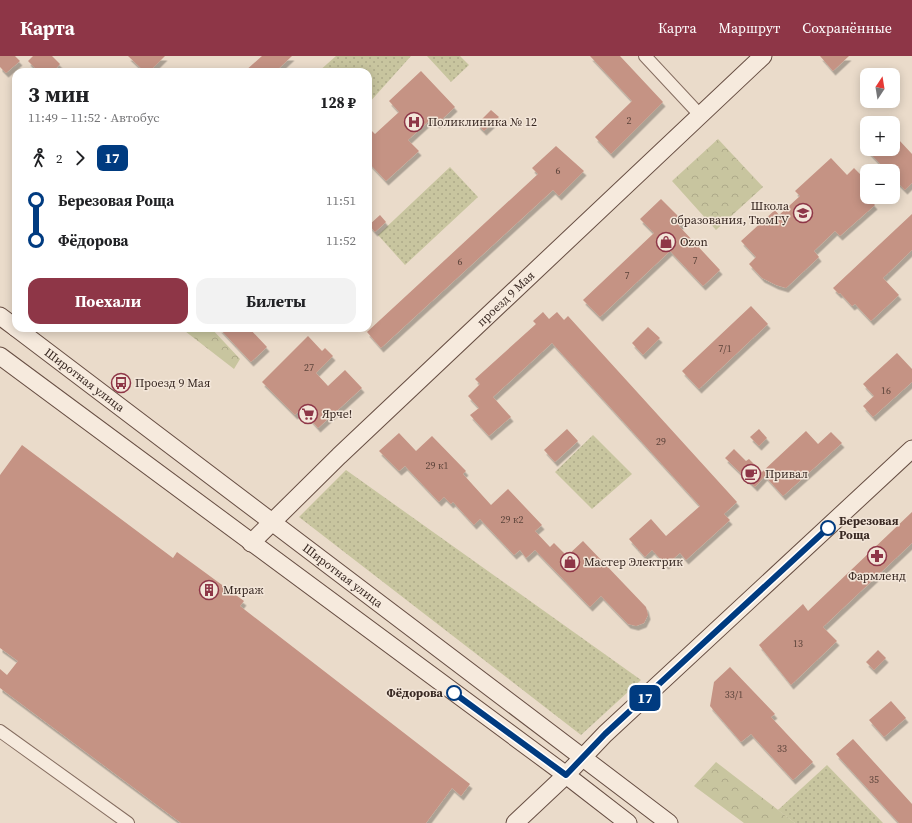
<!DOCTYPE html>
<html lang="ru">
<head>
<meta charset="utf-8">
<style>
  :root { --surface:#fff; --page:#f2f2f2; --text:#202124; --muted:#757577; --accent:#8e3647 }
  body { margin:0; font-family:"Source Serif 4",serif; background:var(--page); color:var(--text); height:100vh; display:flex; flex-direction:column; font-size:15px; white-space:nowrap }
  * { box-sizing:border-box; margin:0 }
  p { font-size:13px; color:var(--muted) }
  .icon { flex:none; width:22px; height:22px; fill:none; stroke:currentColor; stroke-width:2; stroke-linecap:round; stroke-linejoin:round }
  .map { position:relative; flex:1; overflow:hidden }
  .drawer { position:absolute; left:12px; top:12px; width:360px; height:264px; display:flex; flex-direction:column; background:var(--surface); border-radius:12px; box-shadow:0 2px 10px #0003 }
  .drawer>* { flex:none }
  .badge { padding:0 8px; border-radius:6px; font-size:14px; line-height:26px }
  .needle { width:26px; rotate:12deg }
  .fabs { position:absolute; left:860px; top:12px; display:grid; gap:8px }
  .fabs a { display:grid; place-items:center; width:40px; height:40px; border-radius:8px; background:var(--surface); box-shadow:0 2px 10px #0003; font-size:20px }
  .map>.badge { position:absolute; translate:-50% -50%; box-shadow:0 0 0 2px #fff }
  .legs { display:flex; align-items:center; gap:6px; height:44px; padding:0 16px; font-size:13px }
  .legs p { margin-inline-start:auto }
  .overview { display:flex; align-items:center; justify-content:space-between; height:68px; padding:0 16px }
  h1 { font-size:22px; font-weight:700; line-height:30px }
  .cta { display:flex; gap:8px; margin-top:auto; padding:8px 16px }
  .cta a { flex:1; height:46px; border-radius:12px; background:var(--accent); color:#fff; font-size:16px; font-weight:700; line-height:46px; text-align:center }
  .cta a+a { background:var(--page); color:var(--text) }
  ul { padding:0 16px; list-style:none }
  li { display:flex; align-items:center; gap:14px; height:40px; font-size:15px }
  li i { display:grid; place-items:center; width:6px; height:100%; margin:0 5px; background:currentColor }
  li i::after { content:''; width:10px; height:10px; margin:-5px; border:3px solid; border-radius:50%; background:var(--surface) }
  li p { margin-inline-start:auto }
  li:first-child i { background:linear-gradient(#0000 50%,currentColor 0) }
  li:last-child i { background:linear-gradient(currentColor 50%,#0000 0) }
  header { display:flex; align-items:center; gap:24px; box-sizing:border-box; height:56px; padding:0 20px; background:var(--accent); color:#fff }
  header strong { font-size:19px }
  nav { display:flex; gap:22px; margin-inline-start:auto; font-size:14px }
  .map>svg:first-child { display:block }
  .grass { fill:url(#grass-dots) }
  .forest { fill:url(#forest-crowns) }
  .building { fill:#c59384; filter:url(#shadow) }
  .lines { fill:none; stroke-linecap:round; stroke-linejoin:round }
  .street-casing { stroke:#856d60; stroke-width:14 }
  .secondary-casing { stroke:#674e43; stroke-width:19 }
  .street { stroke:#f6eadd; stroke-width:12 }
  .secondary { stroke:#f6eadd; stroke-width:17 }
  .line-1-casing { stroke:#fff; stroke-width:9 }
  .line-1 { stroke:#003b80; stroke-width:6 }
  .stop-1-dot { fill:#fff; stroke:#003b80; stroke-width:2 }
  .labels { text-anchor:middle; stroke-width:3; stroke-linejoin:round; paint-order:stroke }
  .number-label { font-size:10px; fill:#5b433a }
  .poi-label { font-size:12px; fill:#382822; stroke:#f3e6d9; text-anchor:start }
  .street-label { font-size:12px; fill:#382822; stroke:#f3e6d9 }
  .stop-label { font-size:12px; font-weight:bold; fill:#382822; stroke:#f3e6d9; text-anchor:start }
</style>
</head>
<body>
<header>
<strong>Карта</strong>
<nav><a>Карта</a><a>Маршрут</a><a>Сохранённые</a></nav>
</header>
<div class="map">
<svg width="912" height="767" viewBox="0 0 912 767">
  <defs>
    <pattern id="grass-dots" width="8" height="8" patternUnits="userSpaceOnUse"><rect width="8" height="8" fill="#c8c59f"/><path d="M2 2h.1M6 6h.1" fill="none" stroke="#ada989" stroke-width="1.8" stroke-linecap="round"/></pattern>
    <pattern id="forest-crowns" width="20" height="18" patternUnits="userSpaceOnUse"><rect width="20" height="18" fill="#c8c59f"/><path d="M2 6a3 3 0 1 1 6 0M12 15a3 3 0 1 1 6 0" fill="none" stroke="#ada989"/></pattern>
    <filter id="shadow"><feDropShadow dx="2.5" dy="4.5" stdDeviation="0" flood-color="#0004"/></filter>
  </defs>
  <rect width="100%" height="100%" fill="#eadbca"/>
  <path class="grass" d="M336,0H411L368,48V16H318Z
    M427,0H460L469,9L451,26Z
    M450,111L478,141L405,209L378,179Z
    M593,379L632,418L592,453L555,416Z
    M346,414L641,624L581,679L299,461Z
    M827,709L883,767H795L778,754Z"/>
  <path class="forest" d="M718,83L763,131L716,174L672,125Z
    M181,272H211L240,303L234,313Z
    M716,706L795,767H744L694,730Z"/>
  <path class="building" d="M0,0H15L20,5L6,17L0,11Z
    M33,0H52L60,8L53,16H39L28,5Z
    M128,0H165L149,16H145Z
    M262,0H292L275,16H244Z
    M590,0H620L663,46L611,98L595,81L632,45Z
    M820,0H849L833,15Z
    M421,15L455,51L437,68L432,62L408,84L419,95L386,125L368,106V71L375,78L399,56L389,45Z
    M491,54L499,61L484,75L477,68Z
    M899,84L912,98V127L905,134L893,122V115H887L866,93H880L884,98L889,93H893V89Z
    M556,90L584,115L559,140L553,134L381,292L367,276L538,118L532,112Z
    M831,102L847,119L854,112L867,125V131L862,135L875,149L840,180L835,175L814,195L819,201L786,232L776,229L762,222L749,208L756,201L741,185L775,154L779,159L800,140L795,135Z
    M661,143L684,166L679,170L720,214L703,230L670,195L600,261L583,244L654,177L640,163Z
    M912,158V194L883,222L899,239L871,265L855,248L852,250L840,237L839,238L833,232Z
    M380,159L386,166L375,176L369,169Z
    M751,250L768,268L699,333L682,315Z
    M543,256L549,263L557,256L564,264L568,260L737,446L724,458L730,464L686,504L680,497L666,509L652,494L645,501L629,483L651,463L666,480L700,450L552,287L493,341L511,361L489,380L470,359L479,352L468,340L480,328L475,323L536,268L533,265Z
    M648,271L660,282L643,299L632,287Z
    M219,272H249L267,291L251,306Z
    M308,280L322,295L325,292L333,300L316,317L328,330L345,314L362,332L318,372L301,353L295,359L262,326Z
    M897,297L912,313V326L873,361L863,350L874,340L863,328Z
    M567,373L578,385L555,406L544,394Z
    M759,373L767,382L759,390L750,381Z
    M806,375L818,388L831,376L842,387L783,440L765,420L755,431L725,402L734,393L746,405L749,403L762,416Z
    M399,377L416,395L432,380L466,415L463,418L491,449L508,433L542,469L535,475L550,491L554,487L567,500L583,485L646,551L648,559L644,567L636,570L628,568L601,540L590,551L535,494L526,502L520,494L514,499L480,463L474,469L453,446L451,448L444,441L439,446L405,410L399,415L379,395Z
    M22,389L173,502L177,496L244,545L240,550L470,728L461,740L452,732L426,767H181L0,632V613L7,619L18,605L0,592V419Z
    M912,456V487L823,571L837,585L791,629L759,589L803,548L808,555Z
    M878,594L886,602L874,614L866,606Z
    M730,611L775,658L771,661L813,706L793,724L751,678L741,686L710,650L714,626Z
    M891,645L906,662L884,681L869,664Z
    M853,683L912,748V767H899L836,698Z"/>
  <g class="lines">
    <defs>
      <path id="street" d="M645,0L700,59
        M0,675L128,767"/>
      <g id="secondary">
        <path d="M0,260L16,272"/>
        <path id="s1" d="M16,272L669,767"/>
        <path d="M0,300L566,719L628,767"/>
        <path id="s2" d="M251,487L339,400L763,0"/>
        <path d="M515,767L566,719L605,678L912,393"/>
      </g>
    </defs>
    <use href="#street" class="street-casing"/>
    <use href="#secondary" class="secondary-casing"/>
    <use href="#street" class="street"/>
    <use href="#secondary" class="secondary"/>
  </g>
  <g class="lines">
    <defs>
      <path id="line-1" d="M454,637L566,719L605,678L828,472"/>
    </defs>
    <use href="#line-1" class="line-1-casing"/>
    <use href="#line-1" class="line-1"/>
  </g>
  <defs>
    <symbol id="hospital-ring" viewBox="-11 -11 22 22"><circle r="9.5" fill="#f3e6d9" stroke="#8e3647" stroke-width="1.5"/><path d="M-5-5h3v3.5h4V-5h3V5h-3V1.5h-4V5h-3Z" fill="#8e3647"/></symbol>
    <symbol id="university-ring" viewBox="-11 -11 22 22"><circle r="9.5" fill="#f3e6d9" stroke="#8e3647" stroke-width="1.5"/><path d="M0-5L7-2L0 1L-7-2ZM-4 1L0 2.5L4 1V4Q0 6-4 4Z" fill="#8e3647"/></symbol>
    <symbol id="shop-ring" viewBox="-11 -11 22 22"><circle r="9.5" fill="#f3e6d9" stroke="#8e3647" stroke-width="1.5"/><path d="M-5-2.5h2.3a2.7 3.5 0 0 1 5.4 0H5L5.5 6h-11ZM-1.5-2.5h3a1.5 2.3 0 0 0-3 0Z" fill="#8e3647"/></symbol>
    <symbol id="bus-ring" viewBox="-11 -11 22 22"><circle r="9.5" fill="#f3e6d9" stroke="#8e3647" stroke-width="1.5"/><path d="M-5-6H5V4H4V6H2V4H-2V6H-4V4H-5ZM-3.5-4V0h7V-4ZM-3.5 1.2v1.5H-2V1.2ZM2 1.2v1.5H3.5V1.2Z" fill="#8e3647"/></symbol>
    <symbol id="supermarket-ring" viewBox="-11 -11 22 22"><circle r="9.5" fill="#f3e6d9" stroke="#8e3647" stroke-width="1.5"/><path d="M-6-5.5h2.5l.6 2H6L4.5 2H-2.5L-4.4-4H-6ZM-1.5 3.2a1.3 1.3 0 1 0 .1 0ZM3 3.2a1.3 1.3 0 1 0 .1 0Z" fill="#8e3647"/></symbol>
    <symbol id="cafe-ring" viewBox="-11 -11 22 22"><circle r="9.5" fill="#f3e6d9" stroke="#8e3647" stroke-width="1.5"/><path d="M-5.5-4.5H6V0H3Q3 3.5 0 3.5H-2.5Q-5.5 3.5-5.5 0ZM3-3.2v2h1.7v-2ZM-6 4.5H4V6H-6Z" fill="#8e3647"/></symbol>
    <symbol id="pharmacy-ring" viewBox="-11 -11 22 22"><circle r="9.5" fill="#f3e6d9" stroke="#8e3647" stroke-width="1.5"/><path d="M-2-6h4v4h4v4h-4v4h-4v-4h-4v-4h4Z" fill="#8e3647"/></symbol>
    <symbol id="building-ring" viewBox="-11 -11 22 22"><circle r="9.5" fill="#f3e6d9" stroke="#8e3647" stroke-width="1.5"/><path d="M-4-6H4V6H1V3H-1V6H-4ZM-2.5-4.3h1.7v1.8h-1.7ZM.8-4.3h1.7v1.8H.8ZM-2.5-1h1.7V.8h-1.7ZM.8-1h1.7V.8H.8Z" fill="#8e3647"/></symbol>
  </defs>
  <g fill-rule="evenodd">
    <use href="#hospital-ring" x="403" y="55" width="22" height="22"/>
    <use href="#university-ring" x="792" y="146" width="22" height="22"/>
    <use href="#shop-ring" x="655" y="175" width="22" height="22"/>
    <use href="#bus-ring" x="110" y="316" width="22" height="22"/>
    <use href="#supermarket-ring" x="297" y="347" width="22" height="22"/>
    <use href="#cafe-ring" x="740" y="407" width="22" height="22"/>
    <use href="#pharmacy-ring" x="866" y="489" width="22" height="22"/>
    <use href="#shop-ring" x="559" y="495" width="22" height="22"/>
    <use href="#building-ring" x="198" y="523" width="22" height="22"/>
  </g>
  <g class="stop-1-dot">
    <circle cx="828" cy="472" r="7"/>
    <circle cx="454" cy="637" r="7"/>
  </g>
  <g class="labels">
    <g class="number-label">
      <text x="629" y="68">2</text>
      <text x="558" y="118">6</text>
      <text x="695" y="208">7</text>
      <text x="460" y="209">6</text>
      <text x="627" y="223">7</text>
      <text x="725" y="296">7/1</text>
      <text x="309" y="315">27</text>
      <text x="886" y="338">16</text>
      <text x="661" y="389">29</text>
      <text x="437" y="413">29 к1</text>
      <text x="512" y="467">29 к2</text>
      <text x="798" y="591">13</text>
      <text x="734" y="642">33/1</text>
      <text x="782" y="696">33</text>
      <text x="874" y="727">35</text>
    </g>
    <g class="poi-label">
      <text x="428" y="70">Поликлиника № 12</text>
      <text x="789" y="154" text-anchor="end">Школа<tspan x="789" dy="14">образования, ТюмГУ</tspan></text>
      <text x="680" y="190">Ozon</text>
      <text x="135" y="331">Проезд 9 Мая</text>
      <text x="322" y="362">Ярче!</text>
      <text x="765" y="422">Привал</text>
      <text x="584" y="510">Мастер Электрик</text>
      <text x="877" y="524" text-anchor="middle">Фармленд</text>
      <text x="223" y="538">Мираж</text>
    </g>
    <g class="street-label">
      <text dy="4" stroke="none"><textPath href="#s2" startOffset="353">проезд 9 Мая</textPath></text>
      <text dy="4" stroke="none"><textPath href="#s1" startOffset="86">Широтная улица</textPath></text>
      <text dy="4" stroke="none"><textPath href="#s1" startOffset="410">Широтная улица</textPath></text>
    </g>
    <g class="stop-label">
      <text x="839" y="469">Березовая<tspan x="839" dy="14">Роща</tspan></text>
      <text x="443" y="641" text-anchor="end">Фёдорова</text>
    </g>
  </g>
</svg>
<div class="fabs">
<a><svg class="needle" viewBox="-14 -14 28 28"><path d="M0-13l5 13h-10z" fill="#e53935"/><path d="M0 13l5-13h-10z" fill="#757577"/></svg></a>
<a>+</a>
<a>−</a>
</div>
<b class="badge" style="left:645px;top:642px;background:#003b80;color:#fff">17</b>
<section class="drawer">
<div class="overview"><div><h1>3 мин</h1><p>11:49 – 11:52 · Автобус</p></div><b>128 ₽</b></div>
<div class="legs"><svg class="icon" aria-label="walk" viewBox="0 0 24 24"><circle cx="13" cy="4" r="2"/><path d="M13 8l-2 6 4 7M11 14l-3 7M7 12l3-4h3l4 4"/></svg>2<svg class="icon" aria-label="forward" viewBox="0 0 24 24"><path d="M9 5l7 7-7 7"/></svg><b class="badge" style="background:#003b80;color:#fff">17</b></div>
<ul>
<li><i style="color:#003b80"></i><b>Березовая Роща</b><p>11:51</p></li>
<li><i style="color:#003b80"></i><b>Фёдорова</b><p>11:52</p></li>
</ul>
<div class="cta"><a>Поехали</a><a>Билеты</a></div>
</section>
</div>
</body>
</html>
